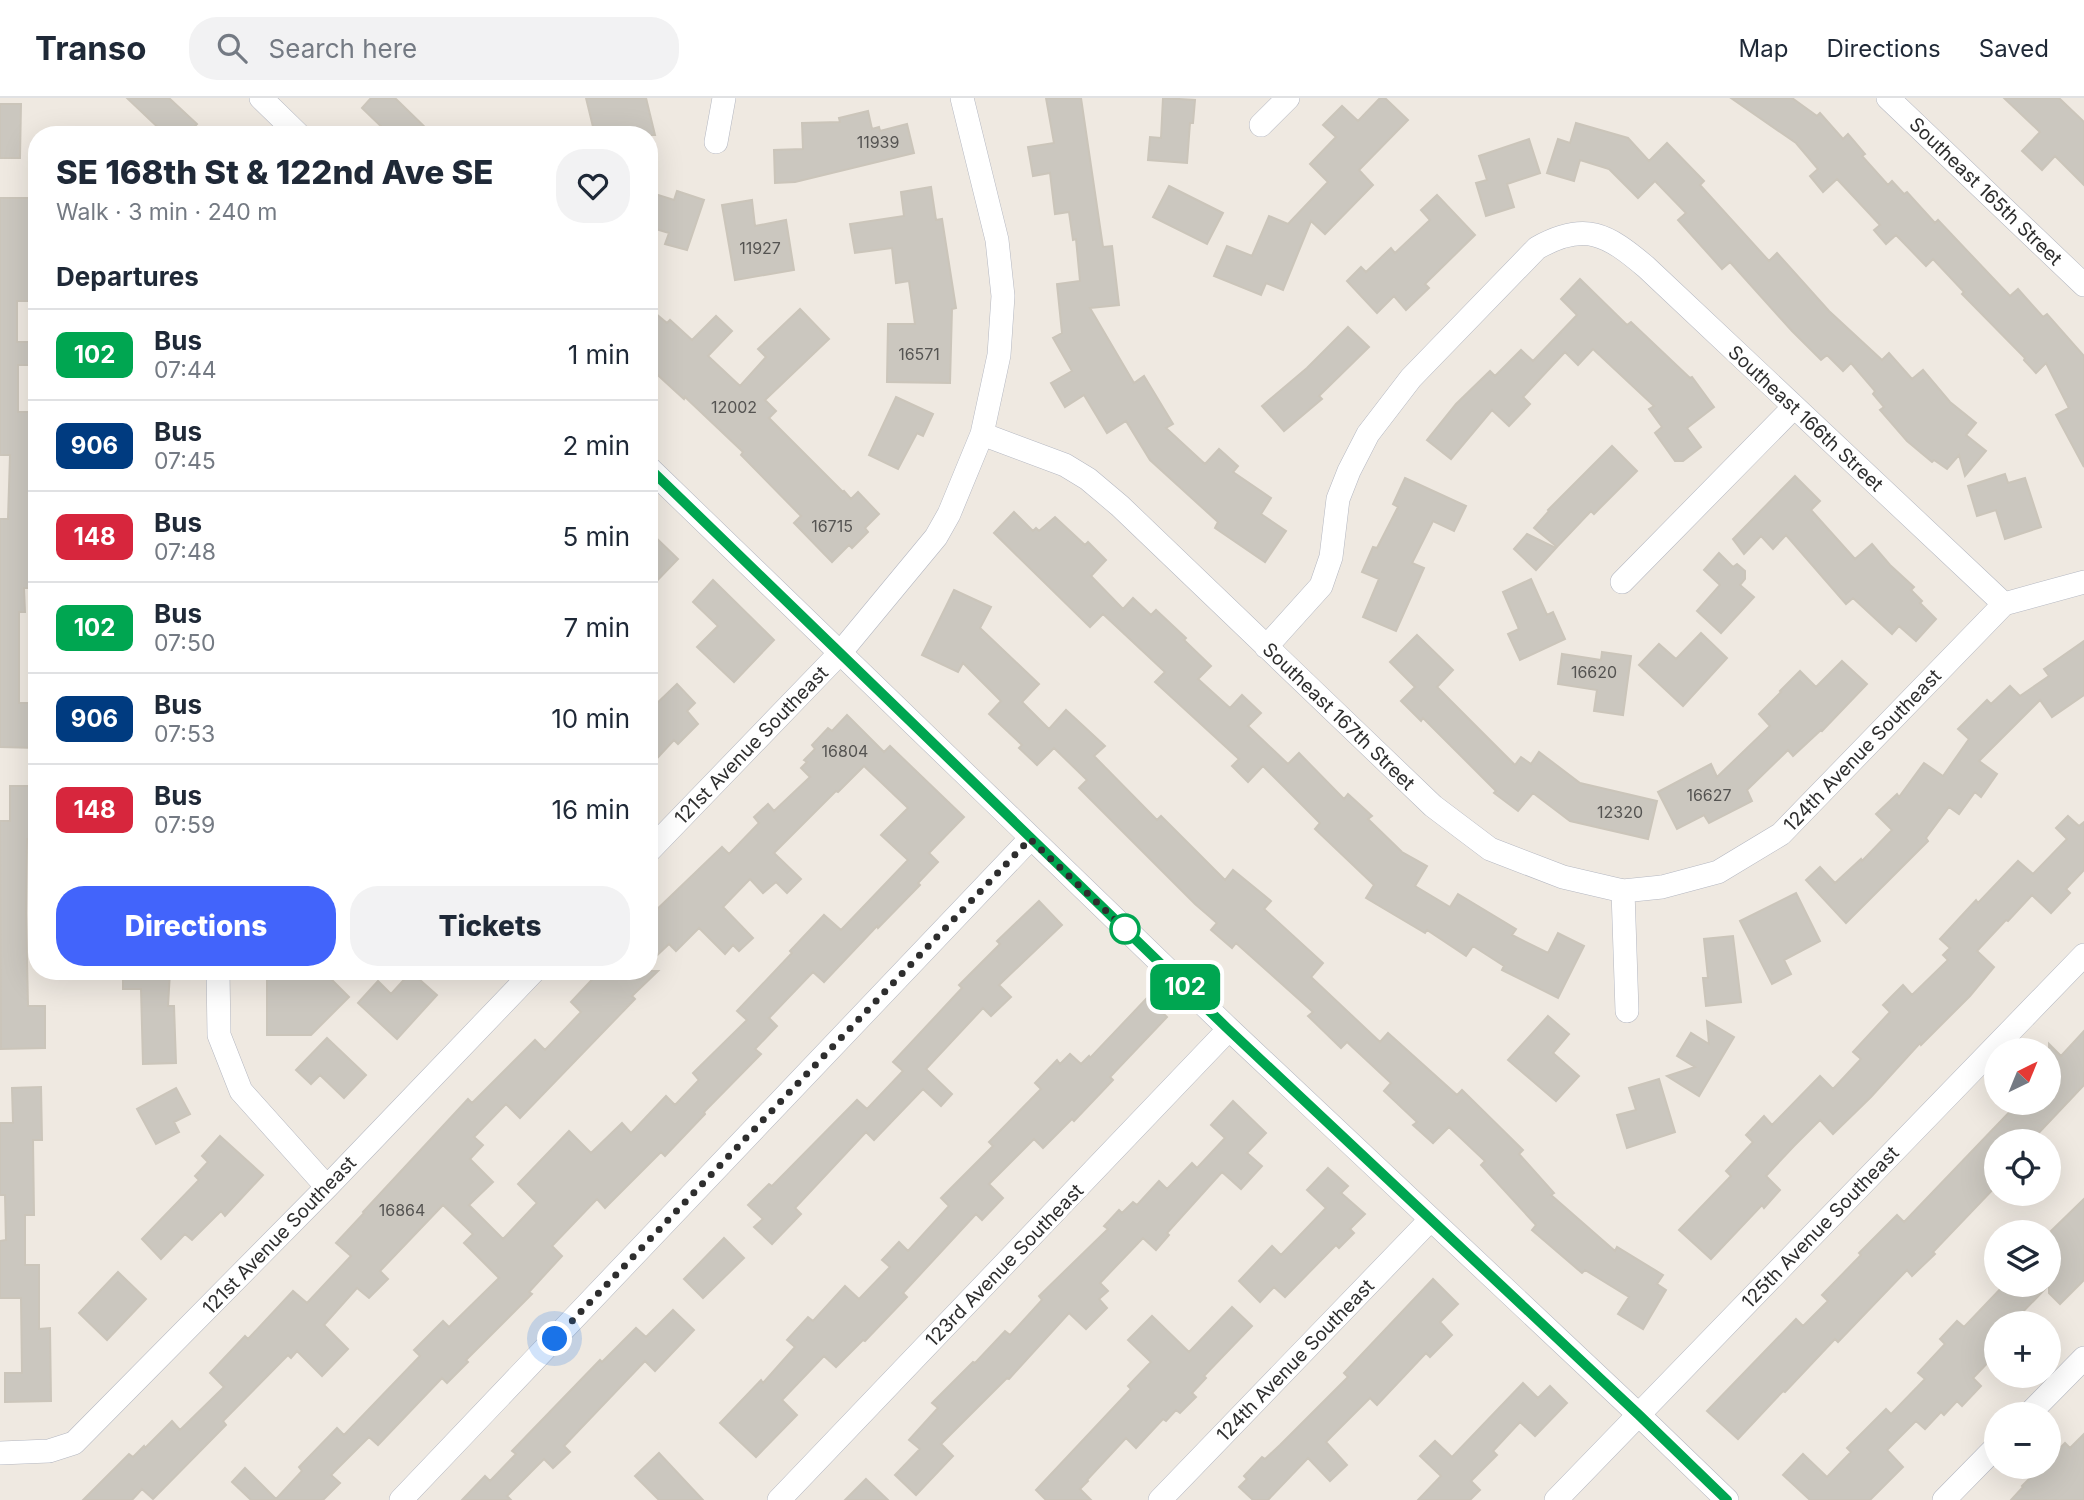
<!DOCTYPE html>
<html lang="en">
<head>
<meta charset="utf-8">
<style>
  :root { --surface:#fff; --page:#f2f2f3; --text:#1f2937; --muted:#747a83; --line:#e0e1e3; --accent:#4264fb }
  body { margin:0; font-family:Inter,sans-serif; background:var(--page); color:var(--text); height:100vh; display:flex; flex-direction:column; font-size:26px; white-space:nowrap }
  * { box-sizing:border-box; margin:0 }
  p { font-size:23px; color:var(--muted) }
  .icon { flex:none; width:38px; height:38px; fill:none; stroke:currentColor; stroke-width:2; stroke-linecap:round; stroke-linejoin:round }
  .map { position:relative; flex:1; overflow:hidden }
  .panel { position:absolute; left:28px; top:28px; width:630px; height:854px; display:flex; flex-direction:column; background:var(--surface); border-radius:28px; box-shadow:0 7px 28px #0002 }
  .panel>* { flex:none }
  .badge { padding:0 14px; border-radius:10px; font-size:24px; line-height:46px }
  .needle { width:46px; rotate:43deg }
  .fabs { position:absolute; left:1984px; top:940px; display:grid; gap:14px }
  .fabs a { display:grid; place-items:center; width:77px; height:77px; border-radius:50%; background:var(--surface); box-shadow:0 7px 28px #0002; font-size:35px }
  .you { position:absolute; width:35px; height:35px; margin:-18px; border:5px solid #fff; border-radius:50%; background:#1a73e8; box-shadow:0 0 0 10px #1a73e833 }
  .map>.badge { position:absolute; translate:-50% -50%; box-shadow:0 0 0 4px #fff }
  h2 { padding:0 28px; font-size:26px; line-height:63px }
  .round { display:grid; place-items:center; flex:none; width:74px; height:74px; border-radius:28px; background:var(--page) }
  .head { display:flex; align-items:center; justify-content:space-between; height:119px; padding:0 28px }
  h1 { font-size:33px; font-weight:800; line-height:52px }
  .button { display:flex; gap:14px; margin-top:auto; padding:14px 28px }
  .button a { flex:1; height:80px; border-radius:28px; background:var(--accent); color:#fff; font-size:28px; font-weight:800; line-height:80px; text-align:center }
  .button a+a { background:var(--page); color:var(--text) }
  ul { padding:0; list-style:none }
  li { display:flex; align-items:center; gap:21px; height:91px; padding:0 28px; border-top:2px solid var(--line) }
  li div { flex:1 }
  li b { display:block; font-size:26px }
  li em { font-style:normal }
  li .badge { min-width:77px; font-weight:700; text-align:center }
  header { display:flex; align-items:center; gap:42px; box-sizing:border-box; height:98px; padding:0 35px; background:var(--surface); border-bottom:2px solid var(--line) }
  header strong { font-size:33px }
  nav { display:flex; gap:38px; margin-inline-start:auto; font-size:24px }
  .search { width:490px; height:63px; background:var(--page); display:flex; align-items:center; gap:18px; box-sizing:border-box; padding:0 24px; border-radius:28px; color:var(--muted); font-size:26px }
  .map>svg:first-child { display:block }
  .building { fill:#cbc7bf; stroke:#cbc5ba; stroke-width:2 }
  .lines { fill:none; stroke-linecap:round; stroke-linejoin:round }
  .minor-casing { stroke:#b4b7c1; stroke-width:24 }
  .minor { stroke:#fff; stroke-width:23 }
  .line-casing { stroke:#fff; stroke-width:16 }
  .line { stroke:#00a651; stroke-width:10 }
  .walk { stroke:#2e2e2e; stroke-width:7; stroke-dasharray:0 12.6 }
  .stop-dot { fill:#fff; stroke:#00a651; stroke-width:3.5 }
  .labels { text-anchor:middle; stroke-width:7; stroke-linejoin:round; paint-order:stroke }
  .number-label { font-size:16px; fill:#555452 }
  .street-label { font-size:19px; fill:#2e2e2e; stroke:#fff }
</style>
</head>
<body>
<header>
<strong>Transo</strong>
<div class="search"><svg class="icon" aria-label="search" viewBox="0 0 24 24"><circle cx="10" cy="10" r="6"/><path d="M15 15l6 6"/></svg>Search here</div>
<nav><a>Map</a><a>Directions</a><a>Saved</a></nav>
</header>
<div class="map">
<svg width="2084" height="1402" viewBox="0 0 2084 1402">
  <rect width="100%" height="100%" fill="#efe9e1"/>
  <path class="building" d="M127,0H169L197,26L187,37H166Z
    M371,0H395L433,37H390L362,10Z
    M586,0H646L655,37H595Z
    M1046,0H1081L1103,149L1112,148L1119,207L1090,210L1134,285L1144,278L1173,326L1166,330L1205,366L1219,351L1238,368L1233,374L1271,400L1261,416L1286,433L1265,464L1215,430L1218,424L1150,362L1126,323L1107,335L1084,297L1065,309L1051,285L1072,273L1053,240L1062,235L1057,186L1080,183L1076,141L1073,142L1069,114L1055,116L1050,75L1033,78L1028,49L1054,45Z
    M1163,0L1195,2L1193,25H1190L1187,65L1148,62L1150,39L1161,40Z
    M1380,0H1385L1408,22L1359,72L1373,87L1325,136L1311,123L1283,192L1266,185L1261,197L1214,178L1227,148L1252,158L1269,118L1288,126L1328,84L1310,66L1336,39L1323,27L1342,8L1358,23Z
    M1731,0H1792L1817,18L1820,15L1843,41L1848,36L1865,56L1862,58L1888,87L1892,83L1904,96L1907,94L1935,125L1938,122L2010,198L2018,191L2043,219L2047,216L2084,258V369L2056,317L2069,310L2046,265L2036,275L2024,262L2025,260L1962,196L1964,194L1933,161L1926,168L1896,137L1886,146L1874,132L1880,127L1837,81L1823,94L1810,78L1818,71L1796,45Z
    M2004,0H2059L2084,24V87L2055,58L2042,72L2022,53L2040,34Z
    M0,6H21L20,60H0Z
    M868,13L872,31L879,29L880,33L907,26L914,55L795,84L775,85L774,52L803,51L802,25L840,24L839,20Z
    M1576,25L1628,40L1649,63L1667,45L1704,83L1700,87L1769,163L1777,155L1829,213L1882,262L1889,255L1912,281L1923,272L1950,304L1976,325L1966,337L1986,353L1965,378L1959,357L1947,371L1934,362L1932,364L1907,343L1880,312L1884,309L1873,296L1875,293L1851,265L1843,273L1827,257L1821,262L1792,233L1730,164L1722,171L1678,122L1686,115L1655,83L1638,100L1609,71L1580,62L1574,83L1547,75L1558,41L1570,45Z
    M1529,41L1540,75L1507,86L1514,109L1486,118L1476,85L1487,82L1479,58Z
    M1169,88L1223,115L1207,146L1153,119Z
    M931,89L936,122L942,121L956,210L952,211L950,285L887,284L888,226H915L909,183L896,185L892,150L855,155L850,126L904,118L901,94Z
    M677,93L704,102L687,152L665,146L669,135L649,129V94L674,102Z
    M1437,97L1475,137L1425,186L1429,190L1406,212L1394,198L1377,215L1347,183L1361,169L1366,174L1391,150L1395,155L1430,122L1421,112Z
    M0,100H30V203H17V244H32V267H18V314H37V438H34L36,490H24L25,514H19V605H37V650L0,649V421H8L10,357H0Z
    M752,102L755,128L786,122L794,172L735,182L722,107Z
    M1580,181L1627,227L1631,224L1690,280L1692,279L1714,309L1687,330L1701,349L1683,363H1675L1655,335L1662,329L1649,311L1654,308L1593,251L1578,267L1565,254L1523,299L1530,306L1509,328L1492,312L1451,361L1427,342L1456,306L1490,273L1495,278L1521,252L1533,263L1577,217L1561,201Z
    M649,210L667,225L670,222L692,242L716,218L732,233L708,258L740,288L766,259L758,251L800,211L829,241L765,302L776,313L769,320L843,394L844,393L851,401L858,394L879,416L865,430L868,434L852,450L849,447L832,464L794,425L801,418L741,357L743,354L685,299L684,301L649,269Z
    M1348,229L1369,249L1319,298L1322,301L1284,333L1262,308L1307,270Z
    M896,299L933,316L923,338L917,335L898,371L869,357Z
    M1612,348L1637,373L1594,416L1591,413L1557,449L1534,430L1549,413L1548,412Z
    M2005,376L2008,385L2025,380L2041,429L2005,441L1996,412L1977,418L1968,388Z
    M1795,378L1820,403L1811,412L1855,461L1872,446L1890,467L1914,489L1911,492L1922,503L1920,505L1936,521L1916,543L1899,528L1892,536L1853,500L1846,506L1786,437L1773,451L1761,438L1744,456L1733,441Z
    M1405,380L1466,408L1454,433L1433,423L1412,465L1424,470L1396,533L1363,519L1379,481L1362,474L1373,449L1377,450L1398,409L1393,406Z
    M1014,414L1033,433L1036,430L1039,433L1055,419L1085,447L1088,444L1106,462L1091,478L1123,511L1133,500L1151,517L1156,512L1186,540L1184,542L1211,568L1198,581L1230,610L1242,597L1261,615L1248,628L1288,666L1299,655L1344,701L1348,696L1372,718L1368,721L1402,754L1427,768L1415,788L1450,809L1458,796L1516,831L1512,837L1548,855L1558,835L1584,848L1558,900L1502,872L1504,868L1473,848L1466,858L1427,832L1425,835L1366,800L1374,787L1315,731L1320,725L1263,668L1248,684L1232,668L1239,661L1155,584L1165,574L1103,516L1090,529L994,435Z
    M649,433L678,461L649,491Z
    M1527,436L1556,450L1536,472L1514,451Z
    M1719,455L1733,469L1737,466L1745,473V481L1740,487L1754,499L1721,535L1697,513L1720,487L1704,472Z
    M1531,481L1547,517L1553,514L1565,541L1520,562L1508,536L1519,531L1503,494Z
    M713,482L774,542L734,584L697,549L718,528L693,504Z
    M954,492L991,509L980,530L1039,586L1022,604L1049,631L1066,612L1105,648L1094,658L1157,722L1161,718L1225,782L1233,772L1271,803L1264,811L1323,865L1311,879L1380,944L1388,935L1457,997L1462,992L1523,1052L1519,1056L1554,1095L1551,1097L1615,1153L1617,1149L1663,1177L1657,1186L1666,1192L1643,1231L1618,1216L1629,1199L1585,1172L1582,1175L1532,1132L1536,1127L1481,1067L1485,1063L1449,1029L1433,1045L1413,1027L1417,1024L1384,993L1391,985L1347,944L1341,950L1308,918L1313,914L1236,845L1232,850L1211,832L1217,825L1195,806L1079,690L1087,682L1054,650L1037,667L1019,650L1022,647L989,616L1001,603L963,565L958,574L922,557Z
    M1701,535L1727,560L1683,608L1639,567L1659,546L1676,561Z
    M1417,537L1453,572L1437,589L1515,667L1521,659L1531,666L1539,654L1580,685L1657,703L1648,741L1570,723L1533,695L1518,713L1494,695L1496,693L1423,620L1421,623L1401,603L1415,589L1390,564Z
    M2084,543V597L2052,619L2040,602L1979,663L1997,676L1981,699L1975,694L1959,716L1949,709L1926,740L1928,743L1846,825L1806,782L1820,769L1835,785L1861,761L1862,763L1892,732L1876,716L1897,696L1899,699L1924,665L1943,678L1969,641L1958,631L1987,602L1991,606L2010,588L2020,598L2049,578L2044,571Z
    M1602,554L1631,558L1623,617L1594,613L1597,592L1558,586L1562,556L1601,562Z
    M1842,563L1867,586L1822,633L1821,632L1793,658L1788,652L1747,692L1752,703L1709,725L1704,717L1677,731L1658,694L1711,666L1717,679L1770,628L1759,616L1781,594L1780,593L1800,573L1816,589Z
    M677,586L695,605L687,613L698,626L678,646L674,642L649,669V613Z
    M847,617L884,654L890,648L964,719L929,755L938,764L918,785L920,787L878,830L877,828L824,884L813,874L769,920L777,928L755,951L761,956L704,1014L705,1016L665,1058L661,1054L605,1110L597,1101L552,1148L562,1158L529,1194L532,1196L466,1262L468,1264L447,1285L442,1280L378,1347L369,1339L331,1377L340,1385L323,1402H251L232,1384L245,1370L276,1401L302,1373L299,1369L337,1330L344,1337L420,1258L414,1252L443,1223L449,1229L499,1180L464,1145L473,1136L443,1107L380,1173L388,1181L369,1200L357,1190L324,1227L348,1251L322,1278L297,1253L291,1260L288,1257L223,1323L226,1327L153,1401L142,1391L132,1402H83L129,1356L133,1359L144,1348L145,1350L172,1323L180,1332L224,1289L210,1275L245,1238L248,1241L293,1193L307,1205L351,1158L336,1145L364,1115L363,1114L468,1001L472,1005L535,942L545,952L581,914L571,904L600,873H658L632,898L635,901L520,1020L506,1006L474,1039L483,1047L470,1061L493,1084L469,1107L503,1141L537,1105L518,1086L569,1033L591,1055L622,1025L631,1035L666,998L675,1007L699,982L693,975L747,922L737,913L792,855L790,853L824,817L841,832L908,762L881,737L908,710L864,668L838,694L836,693L774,755L801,781L787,795L776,784L763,795L750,781L723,809L753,840L739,853L733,847L725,856L699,830L676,853L669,846L649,865V819L722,749L729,756L759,725L754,719L768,706L774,713L810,679L801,670L807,664L804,662L815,651L812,647L828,630L832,633Z
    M10,688H37V741H27L26,815L28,908H45V950L1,951L0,723H10Z
    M2068,718L2079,728L2084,724V772L2066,791L2070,795L2051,815L2032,797L2008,823L2006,822L1977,853L1994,869L1970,898L1921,947L1920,945L1871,999L1833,1036L1820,1022L1794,1048L1766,1078L1780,1092L1764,1110L1762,1107L1711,1161L1679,1132L1731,1078L1726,1073L1753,1044L1746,1037L1764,1018L1772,1027L1820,978L1833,991L1861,961L1853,954L1890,914L1883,907L1903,887L1912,897L1948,862L1943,857L1950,850L1940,841L1976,802L1978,805L2018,763L2033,776L2067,741L2056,730Z
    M1796,795L1820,843L1784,862L1791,876L1772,886L1740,823Z
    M1039,803L1062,827L999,887L1011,899L991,918L983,910L926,971L952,996L941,1008L923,991L874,1042L866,1034L795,1110L801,1116L772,1146L754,1129L763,1121L748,1107L769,1086L772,1088L857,1002L867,1011L903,973L893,964L962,890L959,887L1000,846L997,843Z
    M1733,838L1741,904L1706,908L1703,880H1708L1704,841Z
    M123,873L170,874L168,908H174L176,965L143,966L141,891H123Z
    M411,874L437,897L397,941L358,905L378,883L391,896Z
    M330,880L349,899L311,937H267V881Z
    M1147,900L1167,919L1110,979L1113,982L1074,1023L1072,1021L1043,1050L1034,1041L989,1086L1003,1100L982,1122L976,1116L903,1195L907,1199L865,1243L863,1242L836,1269L824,1258L782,1302L797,1317L756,1359L720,1325L761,1282L763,1285L795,1249L787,1242L808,1219L813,1223L845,1188L859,1201L890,1169L882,1162L899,1144L908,1153L949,1108L941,1100L993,1048L989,1044L1041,991L1035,985L1057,962L1060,966L1070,956L1081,966L1089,958L1090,960Z
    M1548,918L1569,936L1553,955L1579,978L1556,1003L1508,962Z
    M1707,923L1734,939L1699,998L1667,978L1695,969L1677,958L1691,935L1709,946Z
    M2084,933V987L2031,1043H1997V1087L1933,1154L1935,1156L1912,1178L1907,1172L1838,1244L1835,1241L1785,1294L1783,1293L1738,1341L1707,1313L1796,1221L1803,1228L1828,1203L1822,1197L1861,1157L1859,1155L1897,1117L1904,1124L2019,1004H2049V946L2061,958Z
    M327,940L366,977L344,1000L320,977L311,986L296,972Z
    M1659,981L1675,1034L1627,1050L1617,1017L1636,1012L1629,990Z
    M41,989L42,1042H33L34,1117H25V1167H39V1231L50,1230L51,1303L5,1304V1275H22L21,1200H0V1143L6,1142L5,1097H0V1025H13L12,990Z
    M176,990L190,1016L174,1024L179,1034L156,1046L137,1011Z
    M1233,1003L1266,1035L1247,1055L1262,1068L1241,1091L1222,1074L1167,1135L1169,1137L1156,1152L1143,1140L1100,1185L1108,1193L1099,1201L1107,1210L1086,1231L1069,1215L1009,1281L1007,1280L941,1346L953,1358L916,1397L895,1377L920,1351L909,1342L938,1310L932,1305L973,1264L975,1265L1005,1233L1010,1237L1042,1202L1039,1198L1108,1131L1104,1128L1119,1112L1122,1115L1133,1104L1137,1107L1159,1083L1167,1091L1192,1065L1197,1070L1225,1040L1211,1027Z
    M220,1038L263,1077L225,1118L221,1113L192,1142L185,1136L161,1161L142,1141L199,1082L195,1078L208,1064L202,1058Z
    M1328,1070L1348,1088L1341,1095L1365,1116L1350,1131L1354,1135L1339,1150L1336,1147L1285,1199L1274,1189L1260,1204L1239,1183L1272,1148L1281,1157L1326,1110L1307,1092Z
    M2084,1101V1182L2060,1206L2049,1195V1187L2012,1225H1997V1255L1973,1280L1981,1288L1962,1308L1957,1303L1944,1317L1941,1314L1925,1331L1916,1323L1887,1352L1903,1369L1870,1402H1810L1783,1377L1803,1356L1827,1379L1851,1354L1847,1350L1886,1311L1891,1316L1925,1281L1918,1275L1945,1246L1940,1241L1957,1223L1964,1229L2005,1186H2049V1135Z
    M724,1140L744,1160L703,1200L684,1181Z
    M118,1174L146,1201L107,1242L79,1215Z
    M1433,1181L1458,1206L1440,1224L1452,1237L1430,1259L1426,1255L1377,1307L1370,1300L1326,1344L1347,1367L1330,1383L1308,1360L1268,1402H1253L1239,1389L1247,1381L1244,1378L1262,1359L1265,1361L1280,1347L1348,1279L1344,1275Z
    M1232,1209L1252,1228L1204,1278L1206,1280L1192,1295L1196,1299L1180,1315L1176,1312L1166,1323L1163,1321L1136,1350L1126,1340L1087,1382L1088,1383L1080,1391L1091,1402H1046L1036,1392L1131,1291L1128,1288L1151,1264L1128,1242L1152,1218L1189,1254Z
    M673,1212L694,1232L655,1273L645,1263L564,1348L570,1354L553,1370L544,1361L507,1398L511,1402H462L485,1378L490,1383L516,1356L512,1353L600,1262L602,1264L636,1230L646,1239Z
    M1523,1285L1538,1300L1550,1288L1567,1305L1535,1338L1520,1324L1493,1353L1497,1357L1471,1383L1480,1392L1470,1402H1418L1441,1378L1420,1358L1435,1343L1452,1359Z
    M2084,1336V1402H2011L2023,1389L2022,1388L2042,1368H2049V1361L2065,1345L2070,1350Z
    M659,1355L703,1402H659L635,1378Z
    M866,1381L888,1402H845Z"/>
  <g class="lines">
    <defs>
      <path id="minor" d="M261,0L299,37
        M1888,0L2084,187
        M1261,27L1288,0
        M716,44L724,0
        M982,336L1065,367L1088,381L1120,408L1433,708L1490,751L1563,779L1623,793L1662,789L1718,774L1781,736L2004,506L2084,484
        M649,370L1229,931L1639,1317L1727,1402
        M1622,484L1794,309
        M1266,549L1321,488L1331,459L1338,401L1349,373L1368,336L1411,280L1537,150C1585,123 1607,136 1646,169L2004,506
        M649,753L840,555L936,439L949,416L982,336L999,257L1003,198L997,142L962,0
        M1623,793L1627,913
        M218,873L219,937L241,993L327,1089
        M2029,1316L2084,1260
        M0,1355L49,1353L74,1345L327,1089L534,873
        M401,1402L1030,741
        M779,1402L1229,931
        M1160,1402L1430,1122
        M1556,1402L2084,857
        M1944,1402L1997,1348"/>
    </defs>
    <use href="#minor" class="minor-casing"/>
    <use href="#minor" class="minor"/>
  </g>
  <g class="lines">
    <defs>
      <path id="line" d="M649,370L1228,931L1639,1317L1727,1402"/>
    </defs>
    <use href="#line" class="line-casing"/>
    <use href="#line" class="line"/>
    <path class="walk" d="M555,1241L1030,741L1125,831"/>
  </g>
  <circle class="stop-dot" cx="1125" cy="831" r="14"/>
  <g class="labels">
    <g class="number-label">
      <text x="878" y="50">11939</text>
      <text x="760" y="156">11927</text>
      <text x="919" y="262">16571</text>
      <text x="734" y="315">12002</text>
      <text x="832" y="434">16715</text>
      <text x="1594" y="580">16620</text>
      <text x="845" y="659">16804</text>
      <text x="1709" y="703">16627</text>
      <text x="1620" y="720">12320</text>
      <text x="402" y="1118">16864</text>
    </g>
    <g class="street-label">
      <text transform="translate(1986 93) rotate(44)" y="7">Southeast 165th Street</text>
      <text transform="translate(1806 320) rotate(43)" y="7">Southeast 166th Street</text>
      <text transform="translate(1339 618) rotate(44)" y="7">Southeast 167th Street</text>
      <text transform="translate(751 647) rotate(-46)" y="7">121st Avenue Southeast</text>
      <text transform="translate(1862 652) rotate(-46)" y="7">124th Avenue Southeast</text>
      <text transform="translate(1820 1129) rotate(-46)" y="7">125th Avenue Southeast</text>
      <text transform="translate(279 1137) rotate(-46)" y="7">121st Avenue Southeast</text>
      <text transform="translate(1004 1167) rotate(-46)" y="7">123rd Avenue Southeast</text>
      <text transform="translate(1295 1262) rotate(-46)" y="7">124th Avenue Southeast</text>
    </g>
  </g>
</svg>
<div class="fabs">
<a><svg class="needle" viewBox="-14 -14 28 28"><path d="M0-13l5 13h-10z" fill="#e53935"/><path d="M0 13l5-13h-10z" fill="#747a83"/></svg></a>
<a><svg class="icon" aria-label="locate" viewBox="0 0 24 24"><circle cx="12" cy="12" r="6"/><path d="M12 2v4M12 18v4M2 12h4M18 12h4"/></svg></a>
<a><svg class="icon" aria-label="layers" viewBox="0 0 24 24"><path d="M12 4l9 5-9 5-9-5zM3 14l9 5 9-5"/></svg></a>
<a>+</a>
<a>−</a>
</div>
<div class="you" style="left:555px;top:1241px"></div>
<b class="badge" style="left:1185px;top:889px;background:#00a651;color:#fff">102</b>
<section class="panel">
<div class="head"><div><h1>SE 168th St &amp; 122nd Ave SE</h1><p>Walk · 3 min · 240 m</p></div><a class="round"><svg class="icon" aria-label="heart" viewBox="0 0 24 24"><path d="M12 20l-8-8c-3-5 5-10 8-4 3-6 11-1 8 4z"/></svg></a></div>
<h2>Departures</h2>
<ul>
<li><span class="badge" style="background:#00a651;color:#fff">102</span><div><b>Bus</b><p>07:44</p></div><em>1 min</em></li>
<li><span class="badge" style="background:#003b80;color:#fff">906</span><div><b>Bus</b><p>07:45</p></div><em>2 min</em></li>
<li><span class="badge" style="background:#d7263d;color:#fff">148</span><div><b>Bus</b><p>07:48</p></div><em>5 min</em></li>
<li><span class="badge" style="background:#00a651;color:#fff">102</span><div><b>Bus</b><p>07:50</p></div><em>7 min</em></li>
<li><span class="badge" style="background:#003b80;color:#fff">906</span><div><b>Bus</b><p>07:53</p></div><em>10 min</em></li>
<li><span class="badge" style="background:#d7263d;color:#fff">148</span><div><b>Bus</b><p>07:59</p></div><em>16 min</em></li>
</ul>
<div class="button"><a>Directions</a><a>Tickets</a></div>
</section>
</div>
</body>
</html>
